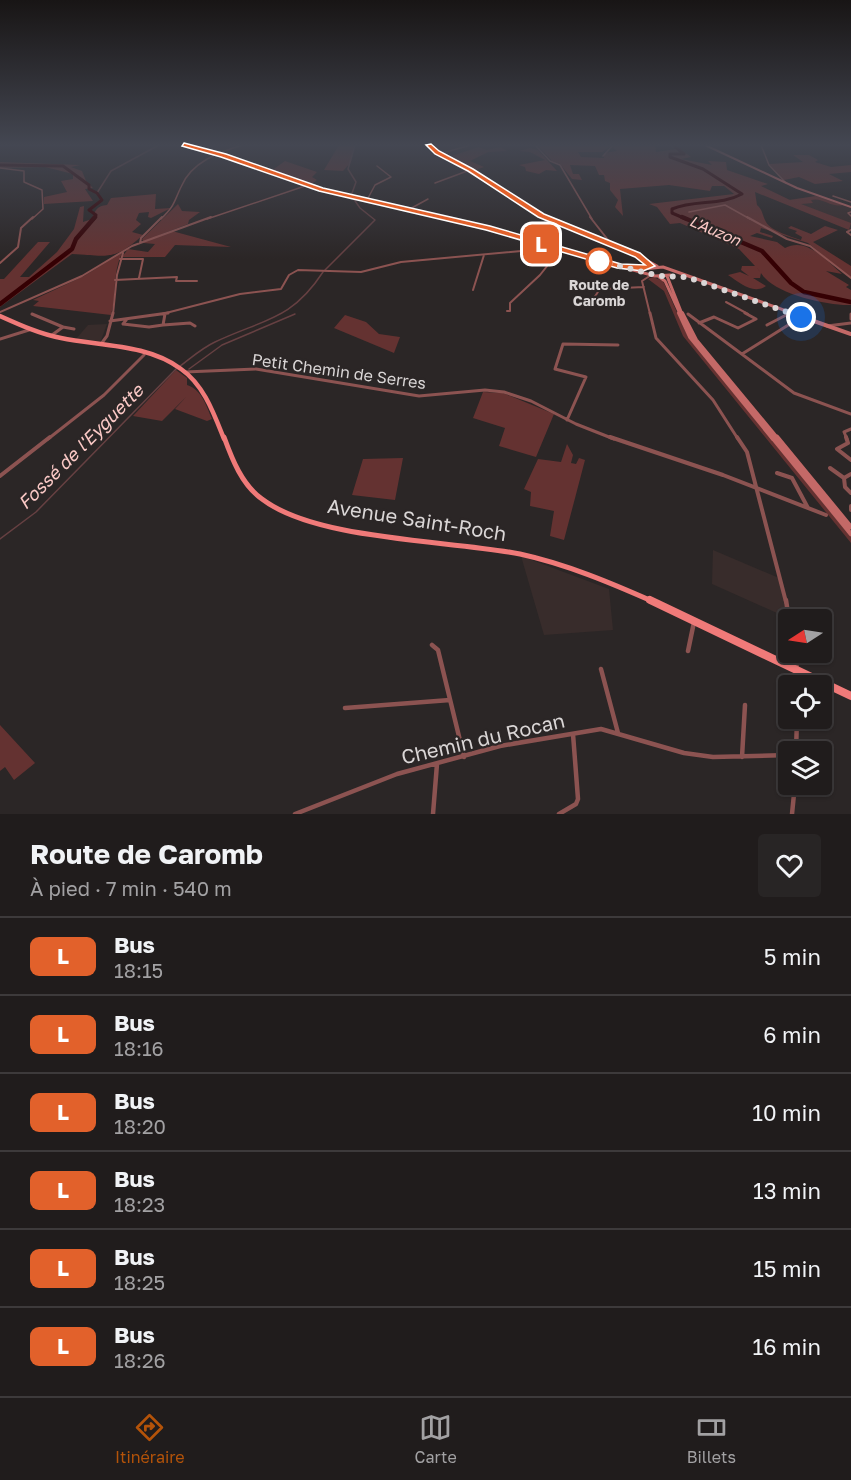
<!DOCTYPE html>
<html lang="fr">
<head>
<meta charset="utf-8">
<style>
  :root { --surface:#201c1c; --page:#282525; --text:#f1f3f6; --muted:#a2a1a3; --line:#3d3a3b; --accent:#b45309 }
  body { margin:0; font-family:"Golos Text",sans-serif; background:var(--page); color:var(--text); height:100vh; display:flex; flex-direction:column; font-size:22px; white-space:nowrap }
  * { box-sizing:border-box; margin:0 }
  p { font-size:20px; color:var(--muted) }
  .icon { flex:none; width:33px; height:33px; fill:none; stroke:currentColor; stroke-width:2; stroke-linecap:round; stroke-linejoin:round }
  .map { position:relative; height:814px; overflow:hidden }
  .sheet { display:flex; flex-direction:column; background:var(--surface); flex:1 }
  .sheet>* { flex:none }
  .badge { padding:0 12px; border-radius:9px; font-size:21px; line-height:39px }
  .needle { width:39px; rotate:258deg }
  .tools { position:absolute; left:778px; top:609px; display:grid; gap:12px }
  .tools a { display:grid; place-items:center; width:54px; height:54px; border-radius:6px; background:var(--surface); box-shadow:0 2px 4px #0004,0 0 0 2px var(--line); font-size:30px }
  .you { position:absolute; width:30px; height:30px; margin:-15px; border:4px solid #fff; border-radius:50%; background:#1a73e8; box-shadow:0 0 0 9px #1a73e833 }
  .map>.badge { position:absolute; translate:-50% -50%; box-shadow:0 0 0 3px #fff }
  .round { display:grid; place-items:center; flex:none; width:63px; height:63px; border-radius:6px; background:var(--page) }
  .summary { display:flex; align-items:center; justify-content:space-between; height:102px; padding:0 30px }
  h1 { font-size:28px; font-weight:700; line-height:45px }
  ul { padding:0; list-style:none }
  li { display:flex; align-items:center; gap:18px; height:78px; padding:0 30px; border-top:2px solid var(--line) }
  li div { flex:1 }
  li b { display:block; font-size:22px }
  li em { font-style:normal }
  li .badge { min-width:66px; font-weight:700; text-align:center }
  .tab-bar { display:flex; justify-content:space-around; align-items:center; height:84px; border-top:2px solid var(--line); background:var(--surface); font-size:16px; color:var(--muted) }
  .tab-bar a { display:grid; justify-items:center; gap:3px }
  .tab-bar .active { color:var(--accent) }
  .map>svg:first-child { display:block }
  .built { fill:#382c2b }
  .green { fill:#643231 }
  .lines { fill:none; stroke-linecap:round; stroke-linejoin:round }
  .stream { stroke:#664042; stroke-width:1.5 }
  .river-far1 { stroke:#350003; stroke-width:3 }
  .river { stroke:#350003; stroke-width:4.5 }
  .street-far4 { stroke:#8c5351; stroke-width:1.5 }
  .street-far3 { stroke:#8c5351; stroke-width:2 }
  .street-far2 { stroke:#8c5351; stroke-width:3 }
  .street-far1 { stroke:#8c5351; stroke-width:4 }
  .street { stroke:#8c5351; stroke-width:4.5 }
  .secondary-far3 { stroke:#c46967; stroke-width:2 }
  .secondary-far2 { stroke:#c46967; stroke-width:3 }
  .secondary-far1 { stroke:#c46967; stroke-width:4 }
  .secondary { stroke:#c46967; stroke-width:4.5 }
  .primary-far2 { stroke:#f07a79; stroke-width:4.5 }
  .primary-far1 { stroke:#f07a79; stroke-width:5 }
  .primary { stroke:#f07a79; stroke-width:8 }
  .line { fill:#e2612b; stroke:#fff; stroke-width:1.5 }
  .walk { stroke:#dad6d6; stroke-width:6; stroke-dasharray:0 10.8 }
  .stop-dot { fill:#fff; stroke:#e2612b; stroke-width:3 }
  .labels { text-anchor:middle; stroke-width:4.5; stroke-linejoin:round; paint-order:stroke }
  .far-stop-label { font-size:14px; font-weight:bold; fill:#dad6d6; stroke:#2b2626 }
  .far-water-label { font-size:15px; font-style:italic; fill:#fbc9c6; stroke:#2b2626 }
  .street-label { font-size:16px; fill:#dad6d6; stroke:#2b2626 }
  .water-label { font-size:18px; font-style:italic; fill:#fbc9c6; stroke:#2b2626 }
  .near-street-label { font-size:20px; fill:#dad6d6; stroke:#2b2626 }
</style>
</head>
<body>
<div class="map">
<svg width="851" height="814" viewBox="0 0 851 814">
  <rect width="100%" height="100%" fill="#2b2626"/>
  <path class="built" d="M816,196L851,208V229L778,201Z
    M107,324L100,343L76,339L88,325Z
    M713,550L779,578L788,618L712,584Z
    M521,556L609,589L613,630L544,635Z"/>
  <path class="green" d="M339,145H354L351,162L343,171L324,170Z
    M537,145H612L602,152H578L581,157L604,158V153L617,151L613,147L615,145H655L656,152L676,149L668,145H681L677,147L691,157L681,159L712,165L708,161L726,162L727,170L768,184L761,186L790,200L816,196L843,205C831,208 823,197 811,200L813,203L801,204L851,223L849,230L755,192L757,205C763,210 762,215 766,222C771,231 792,237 801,240L802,237L795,233L797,231L788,228L791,226L811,234L825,226L838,230L813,242L851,266V278L808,243L761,228L760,232L773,236L772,238L757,233L750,236L777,242L785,248C806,237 825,259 842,274L826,271L849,285L846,287L851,290V305C829,306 780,295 765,278C762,275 760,271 756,267L761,273L760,278H753L766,286C753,295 740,283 728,275L740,272L749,276L741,270L742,266H755L739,249L680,223L670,224L657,207L649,204L734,194L724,186H712L710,191L669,185L620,189L623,216L615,207L618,200L610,190V183L605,181L604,175H599L595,166L570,165L573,174H579L582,180L572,179L560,164L552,161Z
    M479,147L487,150L500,147L507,151L488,152L470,161L484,167L473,171L448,157Z
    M530,148L538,150L557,171L546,170L539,174L526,171L525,167L519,165L545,160L530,152L519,151Z
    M793,155H809L818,160L815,162L831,167L851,165V172L829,174L843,181L815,184L799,177L784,180L769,164L803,162Z
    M285,161L317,172L312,177L317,180L310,185L271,171Z
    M0,162L80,165L71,167L82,171L86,181L93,188L85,189L93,201L44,204V197L67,192L61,181L73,179V174L45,167L0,168Z
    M156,194L155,209L171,208L151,218L148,217L149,212L139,213L136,220L141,224L132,232L143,235C114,261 109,256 72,254L0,307V279H4L38,242H50L20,277H29L57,252L74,229L80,207L84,206L83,222L92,219C95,210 97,206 107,205L111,198Z
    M178,204L182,211L200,212L189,220L188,224L157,236L172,231L231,247L175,245L165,257H122L128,249L148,252L155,244L144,243L142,239Z
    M122,253C112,274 117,294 111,315L33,306L39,301L33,300L84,276Z
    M653,277L663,281L688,337L851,537V543L683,336L664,291L648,279Z
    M345,315L366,322L379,334L400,337L394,353L334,328Z
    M176,370L187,378V385C202,390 206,405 212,419L207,421L175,409L186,397L162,421L133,416Z
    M483,392L503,393L554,414L536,457L499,446L505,428L473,418Z
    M567,444L573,455L571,463L576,464L579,458L585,460L564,540L550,536L554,511L530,506L531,492L524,489L538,459L561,462Z
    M403,458L395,500L352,495L363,459Z
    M0,725L35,763L14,780L5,767L0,771Z"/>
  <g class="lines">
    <path class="stream" d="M97,193L111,171L159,145
      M351,196L356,182L348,169L355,145
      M325,270L375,220L360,208L353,198
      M180,366C191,358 202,348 215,342C263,319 291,321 323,272
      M189,369L222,345L295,314
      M0,539L36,512L176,369"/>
    <path class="river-far1" d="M673,145L684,154H670V157L703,169L742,194C720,206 695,199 672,209V213L686,219
      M0,165L63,166L89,185V189L97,193L102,200L89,210L96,215L94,219"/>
    <path class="river" d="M682,217L762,251L791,283L804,292L851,302
      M0,304L72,249L76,239L95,217"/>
    <path class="street-far4" d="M535,145L550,161L560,165L592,219
      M761,145L769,165L786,183
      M439,154L471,145
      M603,156L613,145
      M0,168L24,171V182L42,190L43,209L32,219
      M435,183L470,170
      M833,196L851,202
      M367,200L375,185L391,177L377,166
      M408,210L428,199
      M689,212L725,205L750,219
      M851,212L848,213L851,216
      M161,219C175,205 173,204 181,187C191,162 219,152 243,145
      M207,219L308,185"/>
    <path class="street-far3" d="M590,217L612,245
      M747,217L787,239L810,246L851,278
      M851,230L847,232L851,235
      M140,243L141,238L162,217
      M120,259H143L139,278
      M0,263L18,247L21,228L33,217
      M115,280L177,277L176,281H197
      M473,290L484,255
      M726,302L748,314
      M589,305L600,289L644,287
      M507,311H510V303L540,275L559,251
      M0,312L82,276L132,246L211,217
      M113,314L117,275L123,253
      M162,314L240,294L281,289L289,275L298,270L361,272L401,262L553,248
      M650,314L642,281L651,275
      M788,314L790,313"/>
    <path class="street-far2" d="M650,313L656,338L713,400L738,439
      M32,314L63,327L52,335
      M688,314L794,393L851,414
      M851,314V319
      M127,319L123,324L149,327L163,325L165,314
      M110,321L168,313
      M699,323L714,317L738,328L756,319L745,313
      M163,325L190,323L195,326
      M767,325L790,313
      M827,326L851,323
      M63,327L74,329
      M0,339L29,330
      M101,344L107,336L113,313
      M742,354L801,317
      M185,372L256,369L419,396L485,390L504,392L531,401L576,424L614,439
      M567,420L586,377L555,369L563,344L618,345
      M48,439L104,395L144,355
      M847,439L844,432L851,429"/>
    <path class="street-far1" d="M610,437L723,475L826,515
      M737,437L747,452L786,602
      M846,437L848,443L837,449L851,460
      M830,468L844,478
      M777,473L792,478L808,508
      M851,474L844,478L845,487L851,493
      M0,476L50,437
      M851,506V510"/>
    <path class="street" d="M786,600L789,620
      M432,645L438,650L464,757
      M688,651L694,622
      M794,652L797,669
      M601,669L618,733
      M798,686L799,674
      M345,708L450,700
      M796,752L797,718
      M742,757L745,705
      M295,814L397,774L500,746L601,729L684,753L713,757L789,755
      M433,814L437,764
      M559,814L576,804L578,799L573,734
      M792,814L795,784"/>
    <path class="secondary-far3" d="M184,145L224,155L321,190L447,219
      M429,145L437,153L548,219
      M705,145L797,188L851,207"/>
    <path class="secondary-far2" d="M440,217C513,234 583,257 655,276L670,275
      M545,217L637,255L657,266
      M643,269L663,267L795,314
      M667,276L682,314
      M659,277L665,281L680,314"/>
    <path class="secondary-far1" d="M679,313L690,337L773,439
      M682,313L696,340L778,439
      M791,313L851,334"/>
    <path class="secondary" d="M772,437L851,534
      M777,437L851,527"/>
    <path class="primary-far2" d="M0,316C20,325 40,334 61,338C100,346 148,344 181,369C204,385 214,414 224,439"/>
    <path class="primary-far1" d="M224,437C232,459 242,485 262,499C317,541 451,540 520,554C566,564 611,583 654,602"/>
    <path class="primary" d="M650,600L851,696"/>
  </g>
  <linearGradient id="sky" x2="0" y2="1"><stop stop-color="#181515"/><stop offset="0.56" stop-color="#444752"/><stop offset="1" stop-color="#444752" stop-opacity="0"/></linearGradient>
  <rect width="851" height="259" fill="url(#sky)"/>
  <path class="line" d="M184,143L226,154L323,188L490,226L621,264L645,265L635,257L538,217L468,171L435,154L426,145L431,144L439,151L473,169L544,214L640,253L655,266L643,271L617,268L486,230L319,191L221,157L182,146Z"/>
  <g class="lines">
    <path class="walk" d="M599,261L659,276L687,277L801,317"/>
  </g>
  <circle class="stop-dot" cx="599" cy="261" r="12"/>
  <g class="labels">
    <g class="far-stop-label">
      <text x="599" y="290">Route de<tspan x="599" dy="16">Caromb</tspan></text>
    </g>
    <g class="far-water-label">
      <text transform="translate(715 231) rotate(23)" y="5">L'Auzon</text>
    </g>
    <g class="street-label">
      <text transform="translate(339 371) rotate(8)" y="6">Petit Chemin de Serres</text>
    </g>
    <g class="water-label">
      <text transform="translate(81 447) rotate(-45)" y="6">Fossé de l'Eyguette</text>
    </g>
    <g class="near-street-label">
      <text transform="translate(417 520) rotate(9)" y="7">Avenue Saint-Roch</text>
      <text transform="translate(483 739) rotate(-13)" y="7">Chemin du Rocan</text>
    </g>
  </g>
</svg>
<div class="tools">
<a><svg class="needle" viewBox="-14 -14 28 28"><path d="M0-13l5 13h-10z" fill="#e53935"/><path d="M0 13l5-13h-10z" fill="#a2a1a3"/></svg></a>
<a><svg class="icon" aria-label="locate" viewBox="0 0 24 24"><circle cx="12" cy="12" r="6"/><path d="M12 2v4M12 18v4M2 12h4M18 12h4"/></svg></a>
<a><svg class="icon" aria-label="layers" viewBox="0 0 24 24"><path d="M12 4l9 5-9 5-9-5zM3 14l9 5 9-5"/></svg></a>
</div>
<div class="you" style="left:801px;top:317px"></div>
<b class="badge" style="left:541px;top:244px;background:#e2612b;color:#fff">L</b>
</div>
<section class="sheet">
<div class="summary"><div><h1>Route de Caromb</h1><p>À pied · 7 min · 540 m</p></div><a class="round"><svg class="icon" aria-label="heart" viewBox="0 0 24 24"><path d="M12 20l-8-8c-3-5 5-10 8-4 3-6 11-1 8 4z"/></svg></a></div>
<ul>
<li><span class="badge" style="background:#e2612b;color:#fff">L</span><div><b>Bus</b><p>18:15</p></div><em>5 min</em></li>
<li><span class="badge" style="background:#e2612b;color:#fff">L</span><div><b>Bus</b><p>18:16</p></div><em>6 min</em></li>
<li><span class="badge" style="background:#e2612b;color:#fff">L</span><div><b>Bus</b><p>18:20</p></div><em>10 min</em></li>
<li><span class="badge" style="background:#e2612b;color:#fff">L</span><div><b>Bus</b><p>18:23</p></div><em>13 min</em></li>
<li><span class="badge" style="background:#e2612b;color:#fff">L</span><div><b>Bus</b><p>18:25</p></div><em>15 min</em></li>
<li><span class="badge" style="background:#e2612b;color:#fff">L</span><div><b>Bus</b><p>18:26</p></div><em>16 min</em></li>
</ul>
</section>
<nav class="tab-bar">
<a class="active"><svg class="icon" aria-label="directions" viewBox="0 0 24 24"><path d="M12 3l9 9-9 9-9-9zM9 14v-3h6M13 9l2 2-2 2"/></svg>Itinéraire</a>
<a><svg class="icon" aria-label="map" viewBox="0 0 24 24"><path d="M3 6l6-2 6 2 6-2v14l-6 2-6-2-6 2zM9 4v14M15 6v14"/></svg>Carte</a>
<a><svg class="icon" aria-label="tickets" viewBox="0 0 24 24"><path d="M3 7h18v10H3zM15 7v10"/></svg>Billets</a>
</nav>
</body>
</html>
